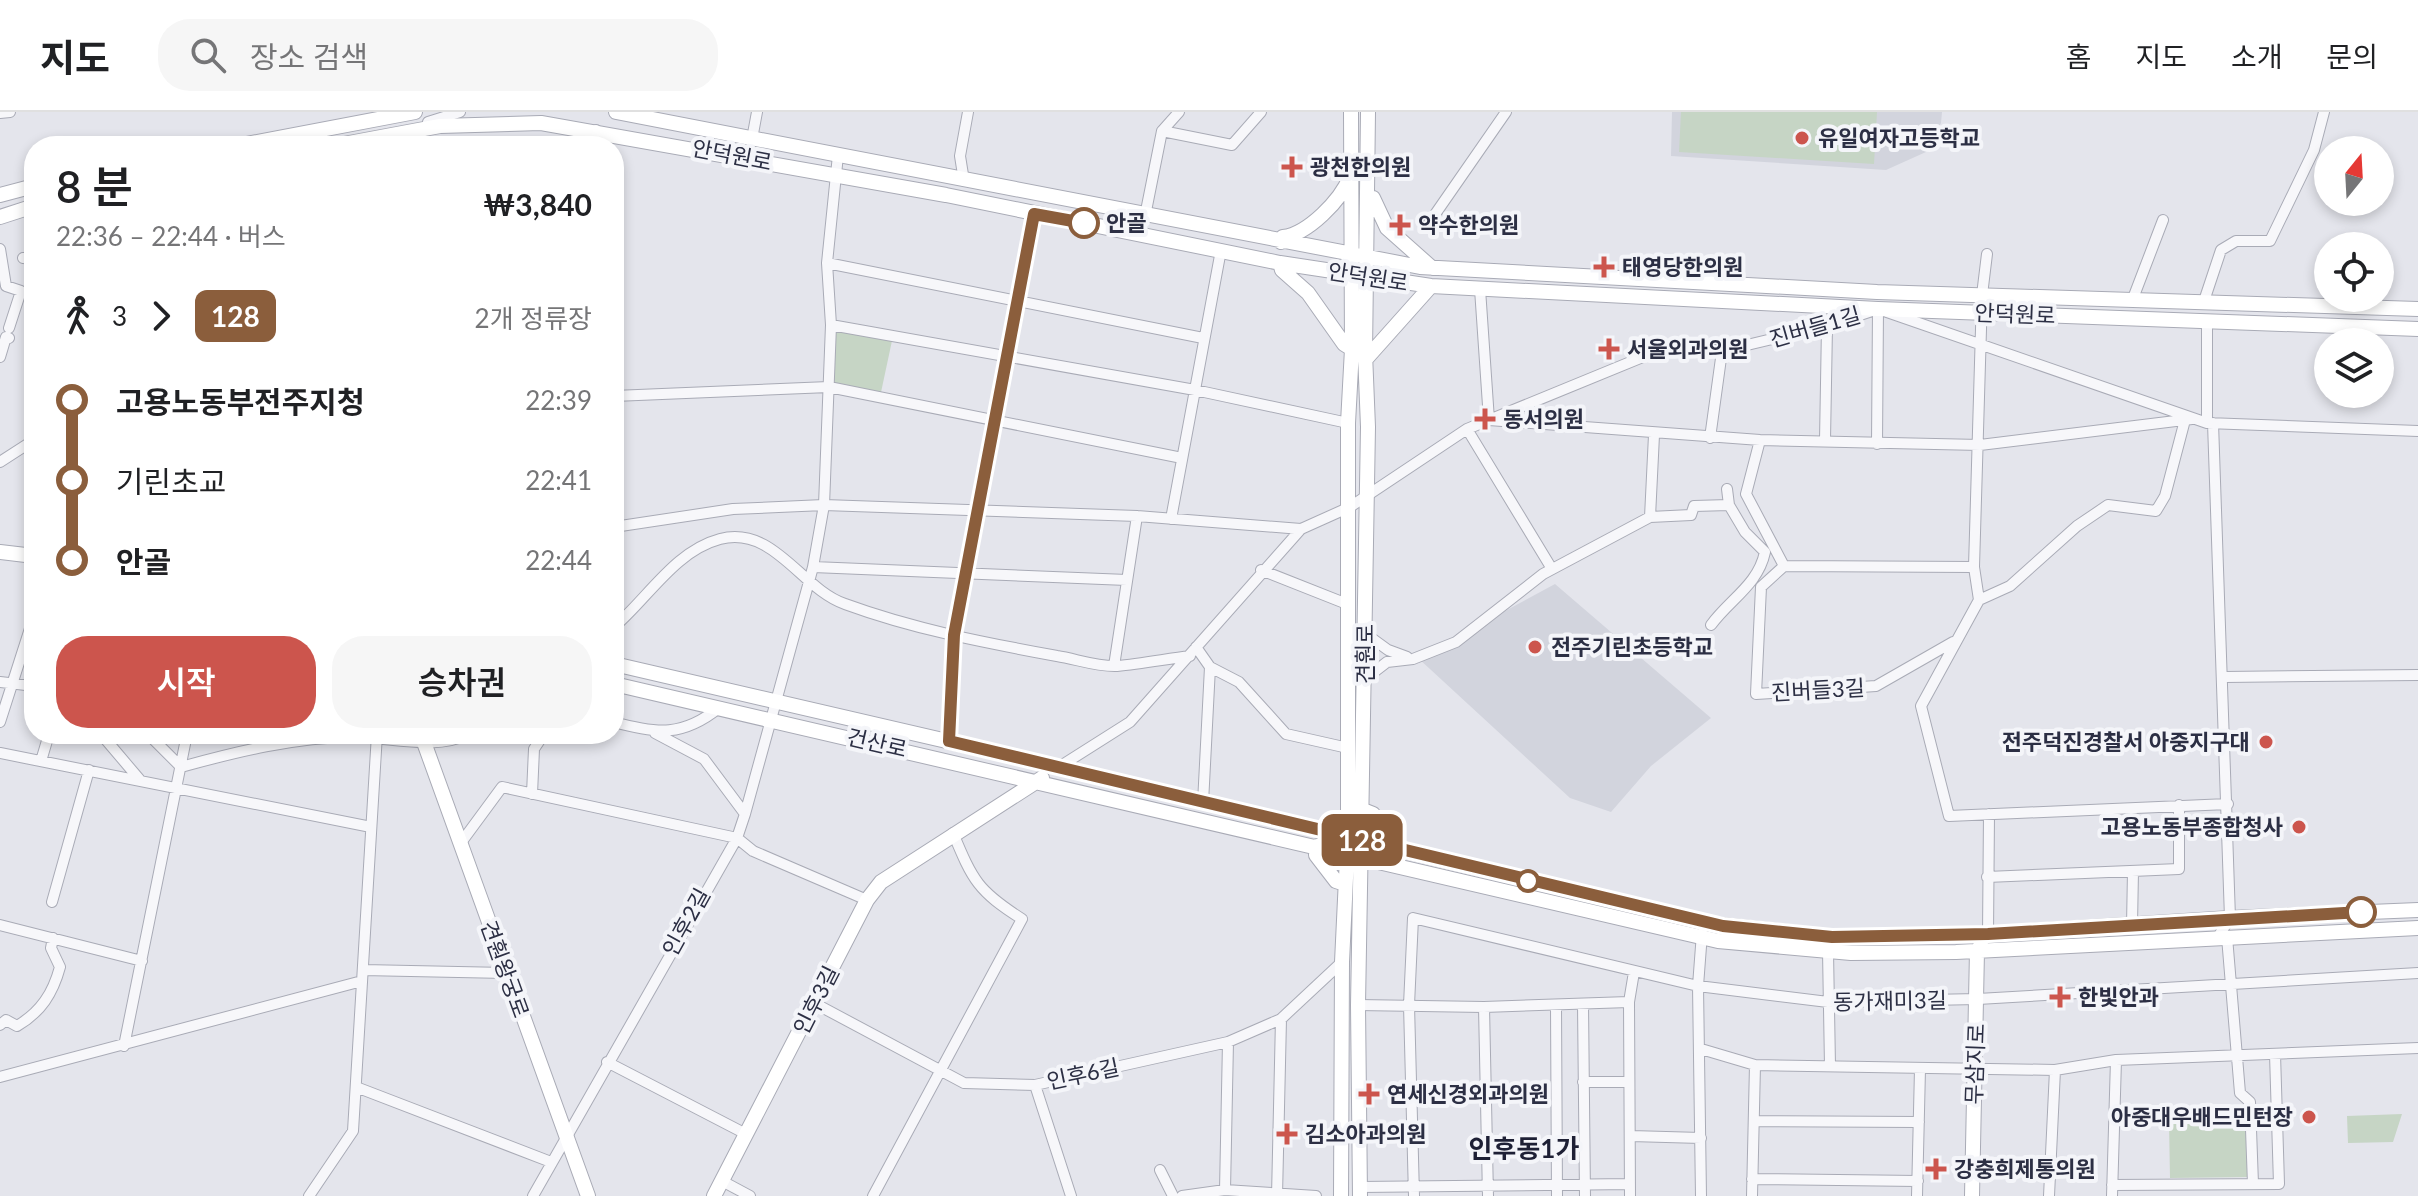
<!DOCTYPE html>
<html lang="ko">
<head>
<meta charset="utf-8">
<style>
  :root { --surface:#fff; --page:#f6f6f6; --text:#202124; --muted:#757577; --line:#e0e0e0; --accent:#cc554d }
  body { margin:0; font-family:Lato,"Noto Sans KR",sans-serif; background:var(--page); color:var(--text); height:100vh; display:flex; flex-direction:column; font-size:30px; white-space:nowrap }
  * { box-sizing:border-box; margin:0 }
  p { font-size:26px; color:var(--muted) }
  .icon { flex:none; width:44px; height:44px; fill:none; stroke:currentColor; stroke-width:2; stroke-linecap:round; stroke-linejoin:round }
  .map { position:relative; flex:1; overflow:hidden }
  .side { position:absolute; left:24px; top:24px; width:600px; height:608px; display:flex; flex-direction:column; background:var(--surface); border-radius:32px; box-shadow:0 4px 12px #0003 }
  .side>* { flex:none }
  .badge { padding:0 16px; border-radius:12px; font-size:28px; line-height:52px }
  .needle { width:52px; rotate:18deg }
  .tools { position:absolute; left:2314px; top:24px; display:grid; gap:16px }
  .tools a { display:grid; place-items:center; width:80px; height:80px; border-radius:50%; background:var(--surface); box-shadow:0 4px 12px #0003; font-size:40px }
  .map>.badge { position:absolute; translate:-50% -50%; box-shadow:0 0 0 4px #fff }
  .legs { display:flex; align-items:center; gap:12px; height:88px; padding:0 32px; font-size:26px }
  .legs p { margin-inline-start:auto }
  .summary { display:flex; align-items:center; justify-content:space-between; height:136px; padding:0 32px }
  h1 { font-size:44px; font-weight:600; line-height:60px }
  .action { display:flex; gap:16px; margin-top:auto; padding:16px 32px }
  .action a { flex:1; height:92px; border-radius:32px; background:var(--accent); color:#fff; font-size:32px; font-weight:600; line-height:92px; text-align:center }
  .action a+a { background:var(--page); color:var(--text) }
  ul { padding:0 32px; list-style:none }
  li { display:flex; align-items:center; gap:28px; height:80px; font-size:30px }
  li i { display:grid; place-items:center; width:12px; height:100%; margin:0 10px; background:currentColor }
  li i::after { content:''; width:20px; height:20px; margin:-10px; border:6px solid; border-radius:50%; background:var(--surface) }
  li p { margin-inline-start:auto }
  li:first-child i { background:linear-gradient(#0000 50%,currentColor 0) }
  li:last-child i { background:linear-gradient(currentColor 50%,#0000 0) }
  header { display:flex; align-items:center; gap:48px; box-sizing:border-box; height:112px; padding:0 40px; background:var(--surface); border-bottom:2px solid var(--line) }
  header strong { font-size:38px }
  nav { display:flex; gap:44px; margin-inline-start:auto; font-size:28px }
  .search { width:560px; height:72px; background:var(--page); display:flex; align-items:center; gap:20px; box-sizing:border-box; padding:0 28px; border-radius:32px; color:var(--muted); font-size:30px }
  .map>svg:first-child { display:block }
  .built { fill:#d2d4dd }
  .green { fill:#c6d5c5 }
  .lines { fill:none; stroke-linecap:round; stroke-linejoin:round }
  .street-casing { stroke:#a9abb6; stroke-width:12 }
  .secondary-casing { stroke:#a9abb6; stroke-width:16 }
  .street { stroke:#f7f7fa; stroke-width:10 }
  .secondary { stroke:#fff; stroke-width:14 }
  .line-1-casing { stroke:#fff; stroke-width:18 }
  .line-1 { stroke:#8b5e3c; stroke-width:12 }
  .poi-dot { fill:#cc554d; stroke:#f4f5f9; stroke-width:3 }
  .stop-1-dot { fill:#fff; stroke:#8b5e3c; stroke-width:4 }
  .labels { text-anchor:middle; stroke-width:8; stroke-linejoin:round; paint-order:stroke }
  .poi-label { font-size:22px; font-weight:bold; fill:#2c2f44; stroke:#f4f5f9; text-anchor:start }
  .street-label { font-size:22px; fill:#2c2f44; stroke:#f4f5f9 }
  .stop-label { font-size:22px; font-weight:bold; fill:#2c2f44; stroke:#f4f5f9; text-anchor:start }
  .quarter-label { font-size:26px; font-weight:bold; fill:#1e2035; stroke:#f4f5f9 }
</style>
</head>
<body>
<header>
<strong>지도</strong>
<div class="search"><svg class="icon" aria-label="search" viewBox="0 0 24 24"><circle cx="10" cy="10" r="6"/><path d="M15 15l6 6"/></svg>장소 검색</div>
<nav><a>홈</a><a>지도</a><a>소개</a><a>문의</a></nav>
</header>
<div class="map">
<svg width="2418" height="1084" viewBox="0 0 2418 1084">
  <rect width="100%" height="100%" fill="#e4e5ec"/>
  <path class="built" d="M1672,0H1942L1941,11L1926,40L1886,58L1671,44Z
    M1555,472L1711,606L1651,654L1611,700L1570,686L1418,546Z"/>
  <path class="green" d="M1681,0H1877L1874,52L1679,40Z
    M831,213L893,224L880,285L829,273Z
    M2402,1002L2393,1030L2348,1031L2347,1004Z
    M2249,1009V1065L2170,1066L2169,1010Z"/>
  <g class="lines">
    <defs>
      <path id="street" d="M0,1L10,0
        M428,10L460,0
        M1162,19L1232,33L1261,0
        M752,27L757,0
        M595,34L596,18
        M964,69L960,44L968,0
        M1145,104L1162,19L1179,0
        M1429,111L1506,0
        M0,137L6,174L21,179L9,216
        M23,146L34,147
        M827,151L1203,226
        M1480,177L1489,308L1760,328L1980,333L2192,307
        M2132,189L2163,108
        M2203,192L2221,138L2236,129H2270L2314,38L2324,0
        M1887,200L2207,311L2418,319
        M2207,209V311
        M831,213L1195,278L1348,311
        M0,245L6,225L9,226
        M614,284L829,275L1182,346
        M2185,308L2165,384L2156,399L2108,393L2077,414L2010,474L1979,488L1921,594L1949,704L2228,692
        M2213,311L2230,806L2218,825
        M1467,317L1552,457
        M1710,326L1722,239
        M1760,328L1746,382L1784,454
        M1825,328L1827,214
        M1877,332L1878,197
        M0,350L34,328
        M1650,405L1691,403L1694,394L1729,393L1727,377
        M1171,407L1221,138
        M614,415L733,397L824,393L1137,404L1301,417
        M813,455L1127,468
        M1261,458L1347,492
        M1979,488L1974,455L1982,183L1987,142
        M1711,513C1730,487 1758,473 1765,440L1745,420L1729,393
        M614,515C648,486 675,439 720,427C774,413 801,477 845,492C913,517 986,531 1057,544C1076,547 1098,555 1117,554C1141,552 1166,547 1190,544
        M1366,522L1388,538L1407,545
        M1953,530L1876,574L1756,582L1761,475L1784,454L1974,455
        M1196,535L1210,555L1203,691
        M1114,554L1137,404
        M1210,555L1239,570L1286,622L1348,636
        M2225,565L2418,563
        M1365,567L1387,550L1413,547L1456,530L1543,462L1650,405L1654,323
        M0,570L34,574
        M0,610L34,504
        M614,610C657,622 683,625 720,595
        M655,621L704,647L745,702
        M101,622L140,668
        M148,622L181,655C235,640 296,625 353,625C390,625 435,639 469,622
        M949,629L954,523L1034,102
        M0,641L371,715
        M41,649L49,622
        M1059,655L1130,610L1301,417L1350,395L1467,317L1672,233L1722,239L1827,214L1872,199
        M532,682L534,637L544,622
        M460,732L502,675L737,726L753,739L867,788
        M1987,765L2179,757V693
        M52,790L89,658
        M0,813L142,849
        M2132,813L2133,759
        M1988,822L1989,702
        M2227,825L2240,981L2250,990L2253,1072
        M1828,839L1830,954
        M363,858L506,861
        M814,891L964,971L1035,973L1228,930L1281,907L1342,850
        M1583,892L1585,1084
        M1358,893L1484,895L1629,890
        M1556,893L1557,1084
        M1484,895L1488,1084
        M0,913L6,908L17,914C41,900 53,881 60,855L51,836L53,826
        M124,934L187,622
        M1701,937L1755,953L2055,958L2116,948L2418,936
        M607,950L746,1022
        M0,965L362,869
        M1583,970H1629
        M1035,973L1071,1084
        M356,975L551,1050
        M2114,1006L2252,1005
        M1754,1009L1919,1010
        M1631,1024L1701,1026
        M1160,1058L1173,1084
        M1752,1067L1918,1069
        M722,1069L750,1084
        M2112,1073L2279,1072L2275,942
        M1360,1075L1630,1072
        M1225,1078L1228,930
        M309,1084L353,1019L377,622
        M533,1084L737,726L745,702L813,455L824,393L831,213L827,151L838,43
        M873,1084L1022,807C978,779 973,769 953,721
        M1182,1084L1225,1078L1316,1084
        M1277,1084L1281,907
        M1414,1084L1409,893L1413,806L1698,874L1828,890L1978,887L2418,861
        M1630,1084L1629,890L1634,860
        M1701,1084L1698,874L1702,821
        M1752,1084L1755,953
        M1917,1084L1920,957
        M2049,1084L2055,958
        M2112,1084L2116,948"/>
      <path id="secondary" d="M616,0L1420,155L1877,180L2418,197
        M236,34L415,0
        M333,34L440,14L541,11L946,83L1280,151L1431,174L1878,197L2418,217
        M0,83L34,74
        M1367,86H1373L1387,116L1432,156
        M0,105L34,94
        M1281,130L1283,125C1308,122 1341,88 1350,65
        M1280,151L1282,158L1308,181L1344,232L1352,237
        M1365,248L1431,174
        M0,440L34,444
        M614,552L1059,655L1704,811L1832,825L1988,822L2230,806L2418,798
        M614,572L1718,829L1851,841L1956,840L2418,816
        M421,622L588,1084
        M1363,698L1373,702L1399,737
        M1317,734L1316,743L1336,769L1345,772
        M714,1084L867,788L881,770L1042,666
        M1341,1084L1342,850L1348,724V311L1352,237L1351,0
        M1360,1084L1358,893L1368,315L1365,241L1368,0
        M1972,1084L1977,839L1981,833"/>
    </defs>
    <use href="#street" class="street-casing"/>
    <use href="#secondary" class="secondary-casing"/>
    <use href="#street" class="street"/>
    <use href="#secondary" class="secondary"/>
  </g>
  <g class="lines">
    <defs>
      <path id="line-1" d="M1084,111L1034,102L954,523L949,629L1723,814L1832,825L1988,822L2361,800"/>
    </defs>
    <use href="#line-1" class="line-1-casing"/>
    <use href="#line-1" class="line-1"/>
  </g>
  <g class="poi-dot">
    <circle cx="1802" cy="26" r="8"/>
    <path d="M1288 43h8v8h8v8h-8v8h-8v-8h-8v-8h8z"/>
    <path d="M1396 101h8v8h8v8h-8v8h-8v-8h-8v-8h8z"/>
    <path d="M1600 143h8v8h8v8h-8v8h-8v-8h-8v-8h8z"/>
    <path d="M1605 225h8v8h8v8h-8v8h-8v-8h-8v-8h8z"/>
    <path d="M1481 295h8v8h8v8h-8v8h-8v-8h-8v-8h8z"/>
    <circle cx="1535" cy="535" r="8"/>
    <circle cx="2266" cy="630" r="8"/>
    <circle cx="2299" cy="715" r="8"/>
    <path d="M2056 873h8v8h8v8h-8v8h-8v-8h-8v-8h8z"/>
    <path d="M1365 970h8v8h8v8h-8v8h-8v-8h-8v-8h8z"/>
    <circle cx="2309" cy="1005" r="8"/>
    <path d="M1283 1010h8v8h8v8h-8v8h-8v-8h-8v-8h8z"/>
    <path d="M1932 1045h8v8h8v8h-8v8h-8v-8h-8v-8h8z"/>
  </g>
  <g class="stop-1-dot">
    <circle cx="1084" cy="111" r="14"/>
    <circle cx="1528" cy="769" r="10"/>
    <circle cx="2361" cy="800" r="14"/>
  </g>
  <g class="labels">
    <g class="poi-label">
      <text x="1818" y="34">유일여자고등학교</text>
      <text x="1310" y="63">광천한의원</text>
      <text x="1418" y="121">약수한의원</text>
      <text x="1622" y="163">태영당한의원</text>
      <text x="1627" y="245">서울외과의원</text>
      <text x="1503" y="315">동서의원</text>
      <text x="1551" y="543">전주기린초등학교</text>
      <text x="2250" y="638" text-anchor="end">전주덕진경찰서 아중지구대</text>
      <text x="2283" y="723" text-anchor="end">고용노동부종합청사</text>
      <text x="2078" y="893">한빛안과</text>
      <text x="1387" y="990">연세신경외과의원</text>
      <text x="2293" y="1013" text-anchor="end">아중대우배드민턴장</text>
      <text x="1305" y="1030">김소아과의원</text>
      <text x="1954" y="1065">강충희제통의원</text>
    </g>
    <g class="street-label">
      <text transform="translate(732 43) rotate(11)" y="8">안덕원로</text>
      <text transform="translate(1368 165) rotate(9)" y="8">안덕원로</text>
      <text transform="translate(2015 202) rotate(2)" y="8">안덕원로</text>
      <text transform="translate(1815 215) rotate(-16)" y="8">진버들1길</text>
      <text transform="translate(1365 542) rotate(-90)" y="8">견훤로</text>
      <text transform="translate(1818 578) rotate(-3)" y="8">진버들3길</text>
      <text transform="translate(877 631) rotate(13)" y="8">건산로</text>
      <text transform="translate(686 810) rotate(-61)" y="8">인후2길</text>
      <text transform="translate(505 857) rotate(70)" y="8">견훤왕궁로</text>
      <text transform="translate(816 888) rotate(-63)" y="8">인후3길</text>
      <text transform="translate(1890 889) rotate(-1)" y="8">동가재미3길</text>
      <text transform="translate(1975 952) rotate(-88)" y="8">무삼지로</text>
      <text transform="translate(1083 962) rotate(-12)" y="8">인후6길</text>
    </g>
    <g class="stop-label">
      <text x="1106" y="119">안골</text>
    </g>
    <g class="quarter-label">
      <text x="1524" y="1046">인후동1가</text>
    </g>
  </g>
</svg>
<div class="tools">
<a><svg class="needle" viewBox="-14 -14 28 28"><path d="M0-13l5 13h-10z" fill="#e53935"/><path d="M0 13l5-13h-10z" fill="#757577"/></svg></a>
<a><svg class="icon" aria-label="locate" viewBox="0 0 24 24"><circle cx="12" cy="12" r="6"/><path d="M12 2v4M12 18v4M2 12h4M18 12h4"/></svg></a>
<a><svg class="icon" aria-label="layers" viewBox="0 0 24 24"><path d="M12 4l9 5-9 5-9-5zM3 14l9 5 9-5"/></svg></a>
</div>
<b class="badge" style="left:1362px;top:728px;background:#8b5e3c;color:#fff">128</b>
<section class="side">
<div class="summary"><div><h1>8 분</h1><p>22:36 – 22:44 · 버스</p></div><b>₩3,840</b></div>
<div class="legs"><svg class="icon" aria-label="walk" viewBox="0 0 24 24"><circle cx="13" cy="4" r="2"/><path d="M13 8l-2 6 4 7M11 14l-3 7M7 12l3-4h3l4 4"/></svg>3<svg class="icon" aria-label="forward" viewBox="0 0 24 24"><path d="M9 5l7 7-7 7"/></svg><b class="badge" style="background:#8b5e3c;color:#fff">128</b><p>2개 정류장</p></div>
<ul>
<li><i style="color:#8b5e3c"></i><b>고용노동부전주지청</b><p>22:39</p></li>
<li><i style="color:#8b5e3c"></i><span>기린초교</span><p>22:41</p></li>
<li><i style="color:#8b5e3c"></i><b>안골</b><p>22:44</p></li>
</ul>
<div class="action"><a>시작</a><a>승차권</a></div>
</section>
</div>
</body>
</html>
